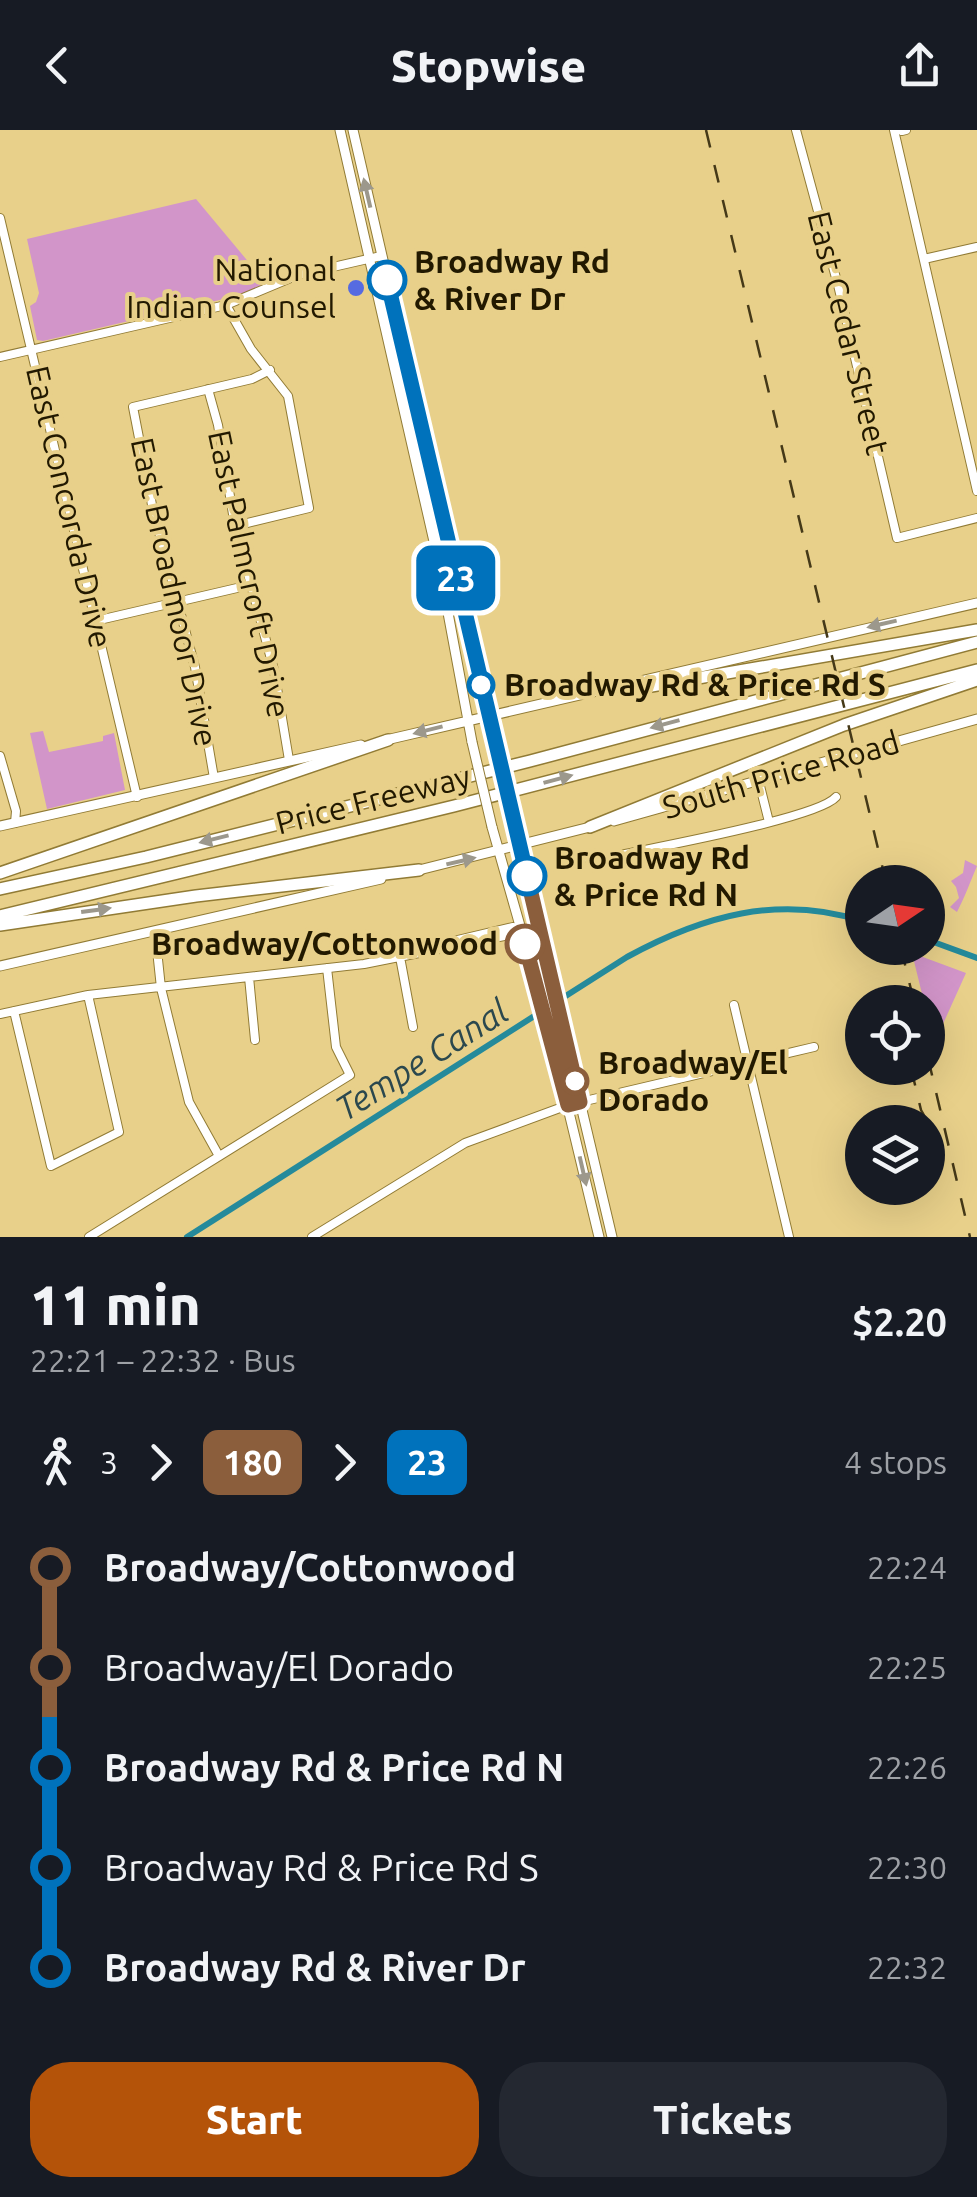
<!DOCTYPE html>
<html lang="en">
<head>
<meta charset="utf-8">
<style>
  :root { --surface:#171b24; --page:#242831; --text:#f1f3f6; --muted:#9ea1a6; --accent:#b45309 }
  body { margin:0; font-family:Ubuntu,sans-serif; background:var(--page); color:var(--text); height:100vh; display:flex; flex-direction:column; font-size:38px; white-space:nowrap }
  * { box-sizing:border-box; margin:0 }
  p { font-size:32px; color:var(--muted) }
  .icon { flex:none; width:55px; height:55px; fill:none; stroke:currentColor; stroke-width:2; stroke-linecap:round; stroke-linejoin:round }
  .map { position:relative; height:1107px; overflow:hidden }
  .drawer { display:flex; flex-direction:column; background:var(--surface); flex:1 }
  .drawer>* { flex:none }
  .badge { padding:0 20px; border-radius:15px; font-size:35px; line-height:65px }
  .needle { width:65px; rotate:77deg }
  .tools { position:absolute; left:845px; top:735px; display:grid; gap:20px }
  .tools a { display:grid; place-items:center; width:100px; height:100px; border-radius:50%; background:var(--surface); box-shadow:0 10px 40px #0002; font-size:50px }
  .map>.badge { position:absolute; translate:-50% -50%; box-shadow:0 0 0 5px #fff }
  .legs { display:flex; align-items:center; gap:15px; height:110px; padding:0 30px; font-size:32px }
  .legs p { margin-inline-start:auto }
  .overview { display:flex; align-items:center; justify-content:space-between; height:170px; padding:0 30px }
  h1 { font-size:55px; font-weight:800; line-height:75px }
  .action { display:flex; gap:20px; margin-top:auto; padding:20px 30px }
  .action a { flex:1; height:115px; border-radius:40px; background:var(--accent); color:#fff; font-size:40px; font-weight:800; line-height:115px; text-align:center }
  .action a+a { background:var(--page); color:var(--text) }
  ul { padding:0 30px; list-style:none }
  li { display:flex; align-items:center; gap:35px; height:100px; font-size:38px }
  li i { display:grid; place-items:center; width:15px; height:100%; margin:0 12px; background:currentColor }
  li i::after { content:''; width:25px; height:25px; margin:-12px; border:8px solid; border-radius:50%; background:var(--surface) }
  li p { margin-inline-start:auto }
  li:first-child i { background:linear-gradient(#0000 50%,currentColor 0) }
  li:last-child i { background:linear-gradient(currentColor 50%,#0000 0) }
  header { display:flex; justify-content:space-between; align-items:center; height:130px; padding:0 30px; background:var(--surface); font-size:45px; font-weight:800 }
  .map>svg:first-child { display:block }
  .green { fill:#d295c9 }
  .lines { fill:none; stroke-linecap:round; stroke-linejoin:round }
  .canal { stroke:#258a9b; stroke-width:6 }
  .minor-casing { stroke:#917b35; stroke-width:10 }
  .major-casing { stroke:#917b35; stroke-width:11 }
  .highway-casing { stroke:#917b35; stroke-width:14 }
  .minor { stroke:#fff; stroke-width:8 }
  .major { stroke:#fff; stroke-width:9 }
  .highway { stroke:#fff; stroke-width:11 }
  .rail { stroke:#453918; stroke-width:2.5; stroke-dasharray:18 18; stroke-linecap:butt }
  .major-bridge-casing { stroke:#917b35; stroke-width:11; stroke-linecap:butt }
  .major-bridge { stroke:#fff; stroke-width:9 }
  .oneway { fill:#9c988c }
  .line-1-casing { stroke:#fff; stroke-width:22 }
  .line-2-casing { stroke:#fff; stroke-width:22 }
  .line-1 { stroke:#8b5e3c; stroke-width:15 }
  .line-2 { stroke:#0072bc; stroke-width:15 }
  .stop-2-dot { fill:#fff; stroke:#0072bc; stroke-width:5 }
  .poi-dot { fill:#566be1; stroke:#e8d08a; stroke-width:4 }
  .stop-1-dot { fill:#fff; stroke:#8b5e3c; stroke-width:5 }
  .labels { text-anchor:middle; stroke-width:8; stroke-linejoin:round; paint-order:stroke }
  .stop-label { font-size:32px; font-weight:bold; fill:#221900; stroke:#e8d08a; text-anchor:start }
  .poi-label { font-size:32px; fill:#221900; stroke:#e8d08a; text-anchor:end }
  .street-label { font-size:32px; fill:#221900; stroke:#e8d08a }
  .water-label { font-size:35px; font-style:italic; fill:#2b484e; stroke:#e8d08a }
</style>
</head>
<body>
<header><svg class="icon" aria-label="back" viewBox="0 0 24 24"><path d="M15 5l-7 7 7 7"/></svg>Stopwise<svg class="icon" aria-label="share" viewBox="0 0 24 24"><path d="M12 15V3M7 8l5-5 5 5M5 13v7h14v-7"/></svg></header>
<div class="map">
<svg width="977" height="1107" viewBox="0 0 977 1107">
  <rect width="100%" height="100%" fill="#e8d08a"/>
  <path class="green" d="M196,69L266,153L241,165L43,211L37,210L30,176L36,172L39,163L27,109Z
    M43,601L49,622L103,611V606L114,603L125,660L47,679L30,603Z
    M965,730L977,736C971,750 964,769 957,782L950,777L959,768L956,757L951,751L963,743Z
    M912,823L966,843L938,905L932,906L928,872H924Z"/>
  <g class="lines">
    <path class="canal" d="M928,810L977,828
      M187,1107L627,827C702,786 779,764 862,791"/>
    <defs>
      <path id="minor" d="M796,0L839,159L897,408L977,388
        M894,0L977,361
        M902,1L906,0
        M0,88L137,667
        M924,129L977,117
        M226,175L251,219L288,266L309,378L235,396
        M0,227L226,175L298,145L381,126
        M208,259L218,295L235,396L274,540L289,630
        M95,491L250,455
        M0,626L16,681L15,693
        M214,648L195,537L153,380L133,277L252,249L270,240
        M759,652L769,692
        M581,727L601,729C640,720 817,689 836,667
        M155,801L161,858L189,972L219,1026
        M420,822L428,817L513,797L521,799
        M400,827L413,897
        M249,847L255,910
        M734,875L789,1107
        M14,881L51,1036L119,1002L88,865
        M0,884L88,865L364,834L514,804L521,799
        M89,1107L350,945L336,917L327,838
        M312,1107L465,1013L568,975L814,917"/>
      <path id="major" d="M340,0L438,429L472,612
        M353,0L493,607
        M386,610L977,473
        M614,691L977,589
        M514,692L612,1107
        M0,696L361,615
        M492,697L547,891L599,1107
        M415,741L594,696
        M521,799L530,805L548,853
        M0,836L381,749"/>
      <path id="highway" d="M613,558L634,559L977,500
        M590,697L844,595L977,550
        M0,743L388,610
        M0,759L146,727L530,631L977,512
        M0,786L454,676L977,540
        M0,795L196,766L419,740"/>
    </defs>
    <use href="#minor" class="minor-casing"/>
    <use href="#major" class="major-casing"/>
    <use href="#highway" class="highway-casing"/>
    <use href="#minor" class="minor"/>
    <use href="#major" class="major"/>
    <use href="#highway" class="highway"/>
    <path class="rail" d="M706,0L886,752
      M901,818L914,872
      M928,928L970,1107
      M911,938L921,980L941,1016"/>
    <defs>
      <path id="major-bridge" d="M493,607L514,692
        M472,612L492,697"/>
    </defs>
    <use href="#major-bridge" class="major-bridge-casing"/>
    <use href="#major-bridge" class="major-bridge"/>
  </g>
  <defs><path id="oneway-solid" d="M-6-.8H1V-3.2L6.5 0L1 3.2V.8H-6Z" transform="scale(2.5)"/></defs>
  <g class="oneway">
    <use href="#oneway-solid" transform="translate(367 63) rotate(-103)"/>
    <use href="#oneway-solid" transform="translate(882 494) rotate(167)"/>
    <use href="#oneway-solid" transform="translate(665 594) rotate(165)"/>
    <use href="#oneway-solid" transform="translate(428 600) rotate(166)"/>
    <use href="#oneway-solid" transform="translate(558 649) rotate(-15)"/>
    <use href="#oneway-solid" transform="translate(214 709) rotate(166)"/>
    <use href="#oneway-solid" transform="translate(461 731) rotate(-13)"/>
    <use href="#oneway-solid" transform="translate(96 780) rotate(-8)"/>
    <use href="#oneway-solid" transform="translate(583 1041) rotate(77)"/>
  </g>
  <g class="lines">
    <defs>
      <path id="line-1" d="M525,814L568,975L580,972L527,746"/>
      <path id="line-2" d="M387,150L527,746"/>
    </defs>
    <use href="#line-1" class="line-1-casing"/>
    <use href="#line-2" class="line-2-casing"/>
    <use href="#line-1" class="line-1"/>
    <use href="#line-2" class="line-2"/>
  </g>
  <g class="stop-2-dot">
    <circle cx="387" cy="150" r="18"/>
    <circle cx="481" cy="555" r="12"/>
    <circle cx="527" cy="746" r="18"/>
  </g>
  <circle class="poi-dot" cx="356" cy="158" r="10"/>
  <g class="stop-1-dot">
    <circle cx="525" cy="814" r="18"/>
    <circle cx="575" cy="951" r="12"/>
  </g>
  <g class="labels">
    <g class="stop-label">
      <text x="414" y="143">Broadway Rd<tspan x="414" dy="37">&amp; River Dr</tspan></text>
      <text x="504" y="566">Broadway Rd &amp; Price Rd S</text>
      <text x="554" y="739">Broadway Rd<tspan x="554" dy="37">&amp; Price Rd N</tspan></text>
      <text x="498" y="825" text-anchor="end">Broadway/Cottonwood</text>
      <text x="598" y="944">Broadway/El<tspan x="598" dy="37">Dorado</tspan></text>
    </g>
    <g class="poi-label">
      <text x="336" y="151">National<tspan x="336" dy="37">Indian Counsel</tspan></text>
    </g>
    <g class="street-label">
      <text transform="translate(848 203) rotate(76)" y="11">East Cedar Street</text>
      <text transform="translate(69 377) rotate(77)" y="11">East Concorda Drive</text>
      <text transform="translate(249 444) rotate(78)" y="11">East Palmcroft Drive</text>
      <text transform="translate(174 462) rotate(78)" y="11">East Broadmoor Drive</text>
      <text transform="translate(781 645) rotate(-16)" y="11">South Price Road</text>
      <text transform="translate(373 670) rotate(-14)" y="11">Price Freeway</text>
    </g>
    <g class="water-label">
      <text transform="translate(422 930) rotate(-32)" y="12">Tempe Canal</text>
    </g>
  </g>
</svg>
<div class="tools">
<a><svg class="needle" viewBox="-14 -14 28 28"><path d="M0-13l5 13h-10z" fill="#e53935"/><path d="M0 13l5-13h-10z" fill="#9ea1a6"/></svg></a>
<a><svg class="icon" aria-label="locate" viewBox="0 0 24 24"><circle cx="12" cy="12" r="6"/><path d="M12 2v4M12 18v4M2 12h4M18 12h4"/></svg></a>
<a><svg class="icon" aria-label="layers" viewBox="0 0 24 24"><path d="M12 4l9 5-9 5-9-5zM3 14l9 5 9-5"/></svg></a>
</div>
<b class="badge" style="left:456px;top:448px;background:#0072bc;color:#fff">23</b>
</div>
<section class="drawer">
<div class="overview"><div><h1>11 min</h1><p>22:21 – 22:32 · Bus</p></div><b>$2.20</b></div>
<div class="legs"><svg class="icon" aria-label="walk" viewBox="0 0 24 24"><circle cx="13" cy="4" r="2"/><path d="M13 8l-2 6 4 7M11 14l-3 7M7 12l3-4h3l4 4"/></svg>3<svg class="icon" aria-label="forward" viewBox="0 0 24 24"><path d="M9 5l7 7-7 7"/></svg><b class="badge" style="background:#8b5e3c;color:#fff">180</b><svg class="icon" aria-label="forward" viewBox="0 0 24 24"><path d="M9 5l7 7-7 7"/></svg><b class="badge" style="background:#0072bc;color:#fff">23</b><p>4 stops</p></div>
<ul>
<li><i style="color:#8b5e3c"></i><b>Broadway/Cottonwood</b><p>22:24</p></li>
<li><i style="color:#8b5e3c"></i><span>Broadway/El Dorado</span><p>22:25</p></li>
<li><i style="color:#0072bc"></i><b>Broadway Rd &amp; Price Rd N</b><p>22:26</p></li>
<li><i style="color:#0072bc"></i><span>Broadway Rd &amp; Price Rd S</span><p>22:30</p></li>
<li><i style="color:#0072bc"></i><b>Broadway Rd &amp; River Dr</b><p>22:32</p></li>
</ul>
<div class="action"><a>Start</a><a>Tickets</a></div>
</section>
</body>
</html>
